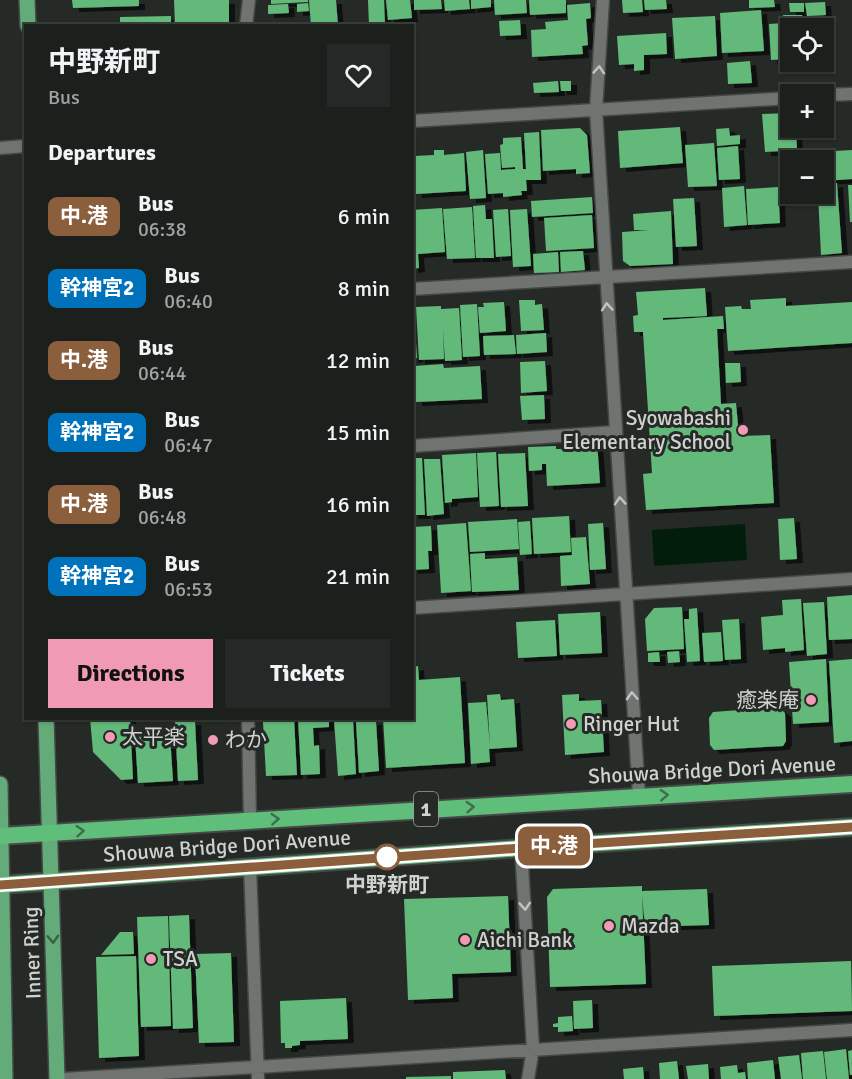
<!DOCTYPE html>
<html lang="en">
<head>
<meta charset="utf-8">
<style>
  :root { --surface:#1c201d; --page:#252826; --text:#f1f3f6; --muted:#a0a3a4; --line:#3a3e3b; --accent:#f19ab4 }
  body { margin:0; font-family:Signika,"Noto Sans JP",sans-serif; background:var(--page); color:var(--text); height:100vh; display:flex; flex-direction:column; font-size:22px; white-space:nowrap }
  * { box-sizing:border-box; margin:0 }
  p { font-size:20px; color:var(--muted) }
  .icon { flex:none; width:33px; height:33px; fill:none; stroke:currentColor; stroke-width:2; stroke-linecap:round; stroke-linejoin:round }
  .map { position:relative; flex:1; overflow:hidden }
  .details { position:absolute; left:24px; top:24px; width:390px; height:696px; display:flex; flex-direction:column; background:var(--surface); border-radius:0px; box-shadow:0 2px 4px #0004,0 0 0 2px var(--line) }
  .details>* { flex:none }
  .badge { padding:0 12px; border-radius:9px; font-size:21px; line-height:39px }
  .buttons { position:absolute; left:780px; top:18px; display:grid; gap:12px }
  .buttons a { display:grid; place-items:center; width:54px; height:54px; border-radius:0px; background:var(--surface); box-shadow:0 2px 4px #0004,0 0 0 2px var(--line); font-size:30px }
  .map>.badge { position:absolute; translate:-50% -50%; box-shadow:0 0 0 3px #fff }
  h2 { padding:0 24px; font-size:22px; line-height:54px }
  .round { display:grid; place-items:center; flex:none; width:63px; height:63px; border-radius:0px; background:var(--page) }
  .overview { display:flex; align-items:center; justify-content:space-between; height:102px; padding:0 24px }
  h1 { font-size:28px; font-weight:700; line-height:45px }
  .action { display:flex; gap:12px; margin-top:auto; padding:12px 24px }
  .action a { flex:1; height:69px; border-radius:0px; background:var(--accent); color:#111; font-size:24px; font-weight:700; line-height:69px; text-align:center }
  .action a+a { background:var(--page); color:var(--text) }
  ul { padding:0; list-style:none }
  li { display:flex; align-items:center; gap:18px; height:72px; padding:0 24px }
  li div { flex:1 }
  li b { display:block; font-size:22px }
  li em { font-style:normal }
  li .badge { min-width:66px; font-weight:700; text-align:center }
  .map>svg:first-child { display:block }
  .water { fill:#021d0a }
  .building { fill:#62b979; filter:url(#shadow) }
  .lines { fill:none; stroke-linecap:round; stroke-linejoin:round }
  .minor-casing { stroke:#454846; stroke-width:15 }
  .primary-casing { stroke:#454846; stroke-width:18 }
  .trunk-casing { stroke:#454846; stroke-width:20 }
  .minor { stroke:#6f7470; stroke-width:12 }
  .primary { stroke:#63ab78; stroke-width:15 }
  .trunk { stroke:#5fbe7a; stroke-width:16 }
  .oneway { stroke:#c1c4c2 }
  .oneway2 { stroke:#406d4c }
  .oneway3 { stroke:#3e5e47 }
  .line-casing { stroke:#fff; stroke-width:14 }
  .line { stroke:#8b5e3c; stroke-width:9 }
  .poi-dot { fill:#f19ab4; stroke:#262a27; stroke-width:2 }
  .stop-dot { fill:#fff; stroke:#8b5e3c; stroke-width:3 }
  .labels { text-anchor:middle; stroke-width:6; stroke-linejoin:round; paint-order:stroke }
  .shield { fill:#262a27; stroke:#9da09d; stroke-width:1.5 }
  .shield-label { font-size:20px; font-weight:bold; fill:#d0d2d0 }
  .poi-label { font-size:21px; fill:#d0d2d0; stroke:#262a27; text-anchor:start }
  .street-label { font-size:21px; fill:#d0d2d0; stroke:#262a27 }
  .stop-label { font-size:21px; font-weight:bold; fill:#d0d2d0; stroke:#262a27 }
</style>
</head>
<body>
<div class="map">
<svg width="852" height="1079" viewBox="0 0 852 1079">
  <defs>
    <filter id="shadow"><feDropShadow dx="6" dy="4" stdDeviation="0" flood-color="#0009"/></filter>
  </defs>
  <rect width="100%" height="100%" fill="#262a27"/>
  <path class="water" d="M745,524L747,560L654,566L652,530Z"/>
  <path class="building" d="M72,0H139V6L73,8Z
    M174,0H229V26H175Z
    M271,0H308V2L271,4Z
    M309,0H336L338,26H311Z
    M368,0H384L385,25L369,26Z
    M386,0H410L412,18L388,20Z
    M414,0H441L442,9L414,10Z
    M444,0H469L470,9L445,11Z
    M471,0H491V7L471,9Z
    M494,0H526L527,13L495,15Z
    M529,0H566V13L530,15Z
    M622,0H642L643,12L623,13Z
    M644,0H666L667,9L645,10Z
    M749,0H774L775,7L749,8Z
    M825,2L826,15L807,16L805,3Z
    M308,3L309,11L297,12V4Z
    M590,3L591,18L586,19L588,45L582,46L583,54L532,57L531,30L546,29L545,22L568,20L567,5Z
    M789,3H804V12H790Z
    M288,4L289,13L268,14V5Z
    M761,10L764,51L722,53L720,13Z
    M783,15H802L803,21L813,20V28H790V59L771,60L769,24L784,23Z
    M171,16V26H113V23H120V17Z
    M715,16L717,56L675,59L672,18Z
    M520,20L521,35L500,36L499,21Z
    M666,33L667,54L644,55V70L634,71V64L619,65L617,36Z
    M750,61L752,83L728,84L727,63Z
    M558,81L559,92L534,93L533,83Z
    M560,81H571V91H561Z
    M790,113V128H796L797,150L765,152L762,114Z
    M680,127L683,163L620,168L618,131Z
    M580,128L587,135L590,173L576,174V169L543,171L541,130Z
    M729,128L730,136L740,135V144L717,146L716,129Z
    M539,132L541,180H526L527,191H521L522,195L503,197V193L488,194L485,154L500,153L501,170L515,169V167L502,168L500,145L503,144V138L521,137L523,169H526L524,133Z
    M714,143L717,186L688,187L685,145Z
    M738,146L740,179L719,180L717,148Z
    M434,150H444V155L464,153L466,191L416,194L414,156L434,155Z
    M483,150L486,198L470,199L466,152Z
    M852,150V179L824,181V160H801V153Z
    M796,157V160H790V184H783L781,158Z
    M837,183L842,253L821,255L818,194H824V184Z
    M848,185H852V222H850Z
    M744,186L747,225L724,227L722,188Z
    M778,187L780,223L748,225L746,189Z
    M592,197L593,213L532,217L531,201Z
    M694,198L697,246L676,247L673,199Z
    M485,205L486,219H492L494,258H476L473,206Z
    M472,207L475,258L447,259L443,209Z
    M442,208L445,252L418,254L419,268L412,269V210Z
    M508,209L511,256L496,257L493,210Z
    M527,209L531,266L513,267L510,210Z
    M671,211L673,264L630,266L623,261L622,232L650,230H634L633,214Z
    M592,215L594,248L546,251L544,218Z
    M583,251L585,270L561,272L560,252Z
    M558,252L559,272L534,273L533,254Z
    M705,288L707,316L663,318V320L723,316L724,329H717L721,404L736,403L739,436L770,435L774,503L646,510L643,474L652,473L643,332H634L633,316L638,315L636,292Z
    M786,298V306L852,302V343L728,351L725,307L741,306L742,309H751L750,300Z
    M519,300H535V305L542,304L544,330L521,331Z
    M504,302L506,331L480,333L478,307H484L483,303Z
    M477,304L480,356L463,357L460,305Z
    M441,306V309L459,308L462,360L445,361L443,329L444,359L419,360L416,307Z
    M412,312H414L417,358L412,359Z
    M546,333L547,352L517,354L516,335Z
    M514,335L516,354L484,355L483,336Z
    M545,361L547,391L521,393L520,362Z
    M725,363H740L741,382L726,383Z
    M443,364L444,368L480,366L482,399L416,402L414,366Z
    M544,395L545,419L522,420L520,396Z
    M597,442L600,483L547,486L546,464H542V470L529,471L528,447L556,446V449H563L562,444Z
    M496,452L499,506L480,507L477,453Z
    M476,453L478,497L452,499V502L445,503L442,455Z
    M525,453L528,506L501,507L498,454Z
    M412,458H422L425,515H412Z
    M424,459H440L444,514L427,516Z
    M569,516L571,552L534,554L532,518Z
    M794,518L797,559L780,560L778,519Z
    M517,519L519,549L470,552L468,522Z
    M530,521L532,554L520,555L518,522Z
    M466,523L471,591L441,593L437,525Z
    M603,523L606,569L590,570L588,524Z
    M431,526L432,551H428L429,569L412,570V527Z
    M586,537L590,584L561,586L560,556L572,555L571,538Z
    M485,553V559L517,557L519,590L472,592L470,554Z
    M852,595V639L829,640L827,597Z
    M801,599L804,650L785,652V648L763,650L761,617L783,615L782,600Z
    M824,602L827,654L807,656L803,603Z
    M682,607L684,649L647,651L645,619L654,608Z
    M697,608L700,661L687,662L684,619H689V609Z
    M600,612L602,653L560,655L558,614Z
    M739,619L741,659L725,660L722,620Z
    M555,620L557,656L518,658L516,622Z
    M721,632L723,661L704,662L702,633Z
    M679,651L680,662L668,663L667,652Z
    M659,652L660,662H648V653Z
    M826,659L829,722L793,724L789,662Z
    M852,659V741L834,743L829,661Z
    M418,666L419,680L460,677L465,763L386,768L383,718H412V667Z
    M500,694L501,700L514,699L517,747L489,749L490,762L471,764L468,703L486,702L490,746L487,695Z
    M579,694V701L601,700L604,752L565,755L562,695Z
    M761,698L762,709L779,708L785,713L786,741L783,746L714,750L710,745L709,718L713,712L740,710L739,700Z
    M90,718H130L133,779L121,780L93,752Z
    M268,718H294L297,775L266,776L263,722H269Z
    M298,718H329V727L313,728L314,746L319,745L320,774L301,775Z
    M353,719L356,774L338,776L334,720Z
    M195,721L198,780L178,781L175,722Z
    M376,721L379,771L359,773L356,722Z
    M170,735L173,781L138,783L135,737Z
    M642,886V891L707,889L709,925L645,927L642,895L646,984L550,987L547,897L553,889Z
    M508,896L511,972L452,974L453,998L408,1000L404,899Z
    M189,915L193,1028L173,1029L169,916Z
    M168,916L171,1026L141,1027L137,917Z
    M120,932H133L134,954L101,955Z
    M231,953L234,1042L199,1043L195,954Z
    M136,956L139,1056L99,1058L96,957Z
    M851,961L852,1011L714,1016L712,966Z
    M346,998L348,1039L300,1041V1045L292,1046V1048H285V1043H281L280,1001Z
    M592,1000L593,1028L574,1029L573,1001Z
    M572,1016L573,1031L558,1032V1027H553V1024L558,1023V1017Z
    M846,1049L849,1079H827L824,1052Z
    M852,1050V1075H850L848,1051Z
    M823,1051L826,1079H803L801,1053Z
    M799,1055L802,1079H781L778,1057Z
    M773,1060L775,1079H748L747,1063Z
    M677,1061L679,1079H660L659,1063Z
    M708,1064L709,1079H688L686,1066Z
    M737,1065L738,1073L745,1072L746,1079H721L720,1067Z
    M643,1067L644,1079H624L623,1069Z
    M505,1070L506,1079H453V1072Z
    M451,1076V1079H406V1077Z"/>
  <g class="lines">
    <defs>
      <path id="minor" d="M603,0L596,110L639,796
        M246,26L249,0
        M824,95L852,94
        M412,121L790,98
        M0,148L26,146
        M412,289L852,262
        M412,446L615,432
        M412,608L852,579
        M248,718L250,820
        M521,848L533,1049L528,1079
        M250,866L258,1079
        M64,1079L852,1030"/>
      <path id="primary" d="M27,0L28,26
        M46,718L57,1079
        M0,784L5,1079"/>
      <path id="trunk" d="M0,836L852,784
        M0,885L521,848L852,827"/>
    </defs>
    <use href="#minor" class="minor-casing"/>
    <use href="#primary" class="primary-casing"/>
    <use href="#trunk" class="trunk-casing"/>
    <use href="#minor" class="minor"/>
    <use href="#primary" class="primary"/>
    <use href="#trunk" class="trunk"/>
  </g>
  <defs><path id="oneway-chevron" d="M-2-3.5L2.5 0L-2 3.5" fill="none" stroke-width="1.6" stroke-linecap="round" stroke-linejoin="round" transform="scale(1.5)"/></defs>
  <g class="oneway">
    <use href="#oneway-chevron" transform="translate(599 70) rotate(-86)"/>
    <use href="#oneway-chevron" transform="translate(607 307) rotate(-94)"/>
    <use href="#oneway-chevron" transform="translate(620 501) rotate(-94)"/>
    <use href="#oneway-chevron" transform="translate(632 696) rotate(-93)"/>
    <use href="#oneway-chevron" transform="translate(525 906) rotate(86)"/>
  </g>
  <g class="oneway2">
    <use href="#oneway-chevron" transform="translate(664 795) rotate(-3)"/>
    <use href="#oneway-chevron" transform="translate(470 807) rotate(-4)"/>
    <use href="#oneway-chevron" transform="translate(275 819) rotate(-4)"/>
    <use href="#oneway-chevron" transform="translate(80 831) rotate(-4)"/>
  </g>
  <use class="oneway3" href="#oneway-chevron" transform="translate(53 939) rotate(88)"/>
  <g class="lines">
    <defs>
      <path id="line" d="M0,885L521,848L852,827"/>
    </defs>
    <use href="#line" class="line-casing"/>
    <use href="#line" class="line"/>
  </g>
  <g class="poi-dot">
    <circle cx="743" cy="430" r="6"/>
    <circle cx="811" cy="700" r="6"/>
    <circle cx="571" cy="724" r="6"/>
    <circle cx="110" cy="737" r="6"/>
    <circle cx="213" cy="740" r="6"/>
    <circle cx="609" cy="926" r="6"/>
    <circle cx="465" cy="940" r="6"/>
    <circle cx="151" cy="959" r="6"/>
  </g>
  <circle class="stop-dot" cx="387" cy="857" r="12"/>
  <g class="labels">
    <rect class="shield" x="414" y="792" width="24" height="34" rx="4.5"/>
    <g class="shield-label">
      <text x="426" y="816">1</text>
    </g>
    <g class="poi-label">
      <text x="731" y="425" text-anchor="end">Syowabashi<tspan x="731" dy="24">Elementary School</tspan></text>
      <text x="799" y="707" text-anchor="end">癒楽庵</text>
      <text x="583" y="731">Ringer Hut</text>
      <text x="122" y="744">太平楽</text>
      <text x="225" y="747">わか</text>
      <text x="621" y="933">Mazda</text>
      <text x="477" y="947">Aichi Bank</text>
      <text x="163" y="966">TSA</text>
    </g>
    <g class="street-label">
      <text transform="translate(712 770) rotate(-3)" y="7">Shouwa Bridge Dori Avenue</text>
      <text transform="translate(227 846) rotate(-4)" y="7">Shouwa Bridge Dori Avenue</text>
      <text transform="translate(32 953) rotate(-92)" y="7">Inner Ring</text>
    </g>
    <g class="stop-label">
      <text x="387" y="892">中野新町</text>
    </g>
  </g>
</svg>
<div class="buttons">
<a><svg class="icon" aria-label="locate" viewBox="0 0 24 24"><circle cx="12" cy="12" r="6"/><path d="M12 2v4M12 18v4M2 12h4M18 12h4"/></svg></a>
<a>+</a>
<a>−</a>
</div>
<b class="badge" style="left:554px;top:846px;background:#8b5e3c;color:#fff">中.港</b>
<section class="details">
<div class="overview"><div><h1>中野新町</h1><p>Bus</p></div><a class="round"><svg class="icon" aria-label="heart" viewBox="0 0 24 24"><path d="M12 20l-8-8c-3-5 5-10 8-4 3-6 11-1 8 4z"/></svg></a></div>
<h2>Departures</h2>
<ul>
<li><span class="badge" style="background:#8b5e3c;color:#fff">中.港</span><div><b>Bus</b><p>06:38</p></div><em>6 min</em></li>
<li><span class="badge" style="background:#0072bc;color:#fff">幹神宮2</span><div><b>Bus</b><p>06:40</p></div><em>8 min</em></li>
<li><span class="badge" style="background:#8b5e3c;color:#fff">中.港</span><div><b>Bus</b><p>06:44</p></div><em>12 min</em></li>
<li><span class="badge" style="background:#0072bc;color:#fff">幹神宮2</span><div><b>Bus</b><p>06:47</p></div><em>15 min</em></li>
<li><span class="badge" style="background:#8b5e3c;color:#fff">中.港</span><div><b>Bus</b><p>06:48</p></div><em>16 min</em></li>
<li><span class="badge" style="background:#0072bc;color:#fff">幹神宮2</span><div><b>Bus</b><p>06:53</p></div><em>21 min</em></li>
</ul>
<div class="action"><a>Directions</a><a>Tickets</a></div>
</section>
</div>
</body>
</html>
